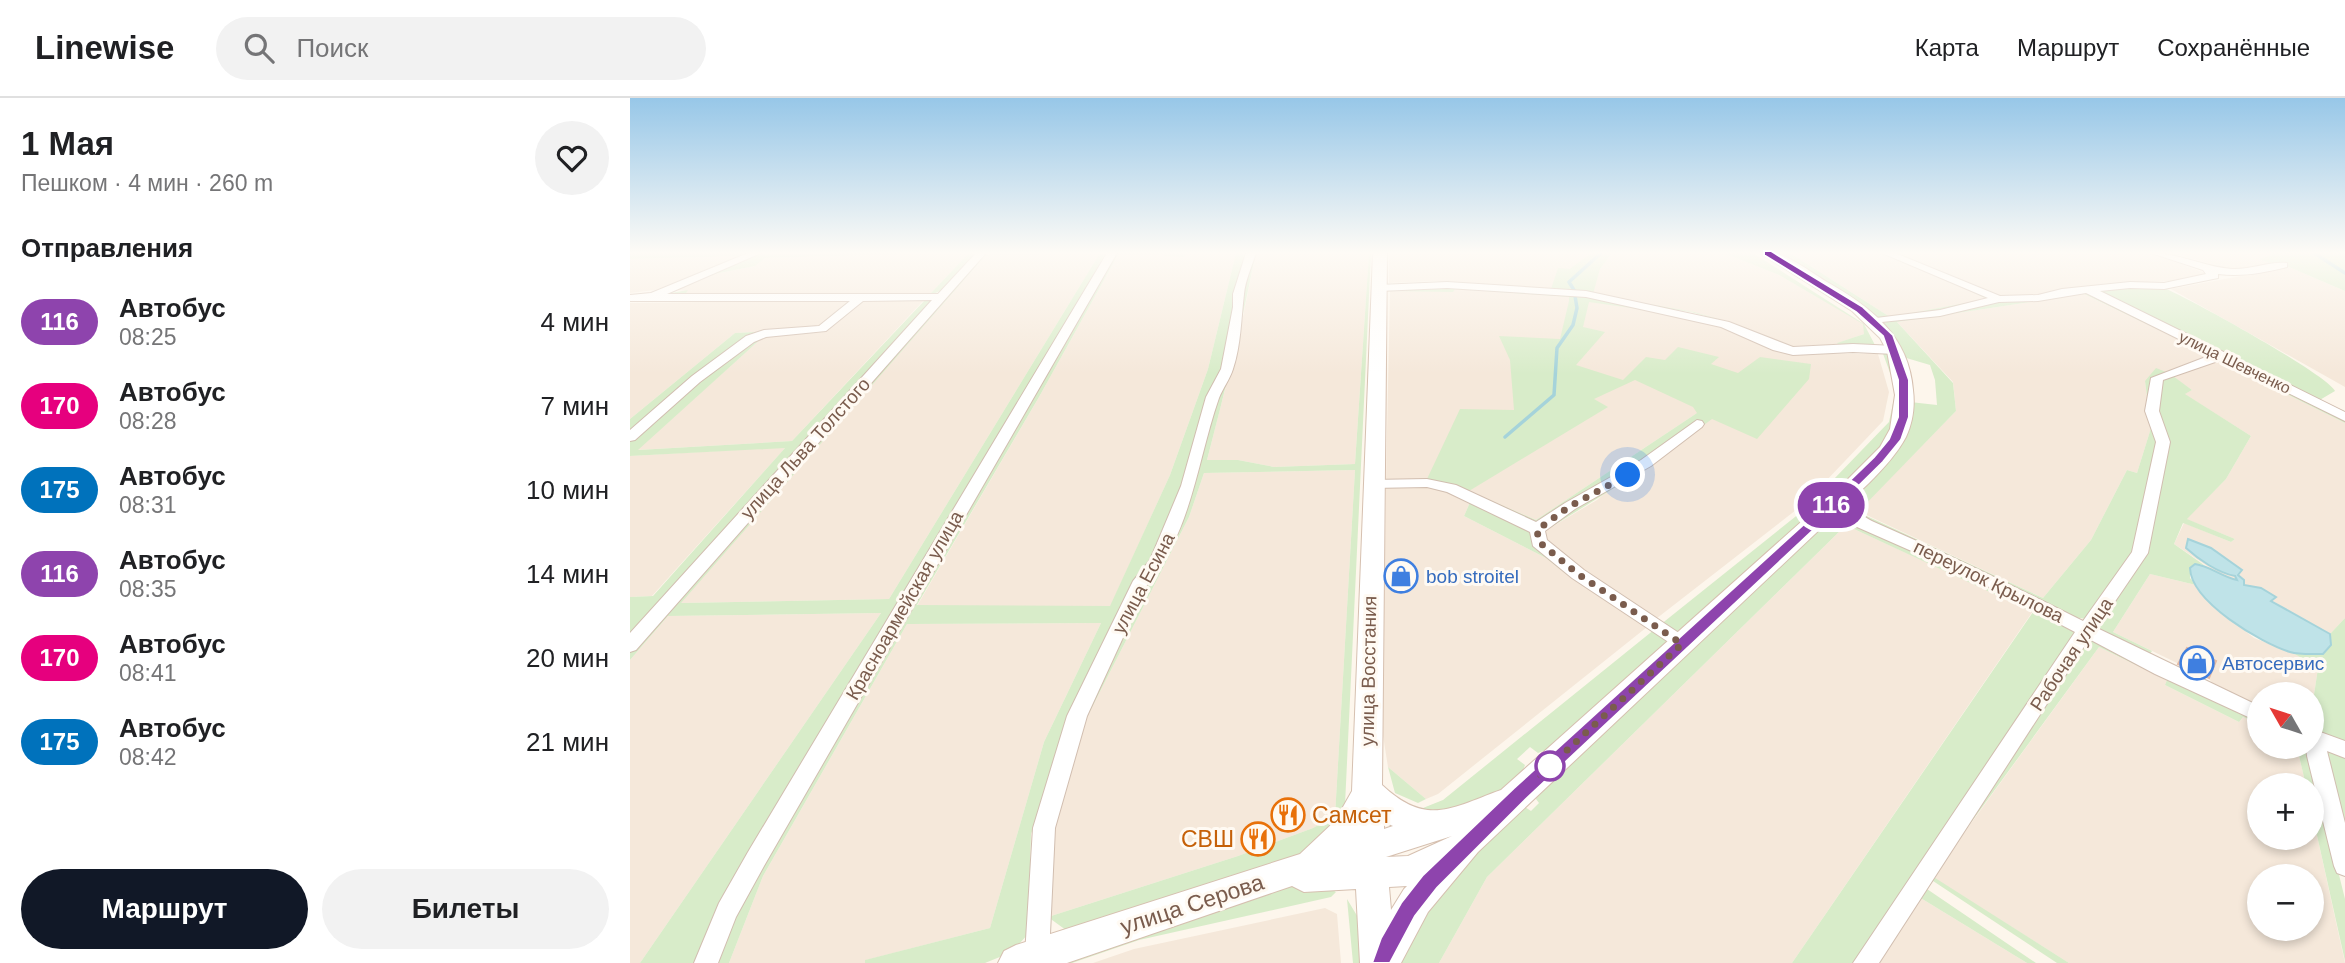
<!DOCTYPE html>
<html lang="ru">
<head>
<meta charset="utf-8">
<style>
  :root { --surface:#fff; --page:#f2f2f2; --text:#202124; --muted:#757577; --line:#e0e0e0; --accent:#111827 }
  body { margin:0; font-family:Helvetica,sans-serif; background:var(--page); color:var(--text); height:100vh; display:flex; flex-direction:column; font-size:26px; white-space:nowrap }
  * { box-sizing:border-box; margin:0 }
  p { font-size:23px; color:var(--muted) }
  .icon { flex:none; width:38px; height:38px; fill:none; stroke:currentColor; stroke-width:2; stroke-linecap:round; stroke-linejoin:round }
  .map { position:relative; flex:1; overflow:hidden }
  .side { display:flex; flex-direction:column; background:var(--surface); width:630px }
  .side>* { flex:none }
  .badge { padding:0 14px; border-radius:23px; font-size:24px; line-height:46px }
  .needle { width:46px; rotate:309deg }
  .controls { position:absolute; left:1617px; top:584px; display:grid; gap:14px }
  .controls a { display:grid; place-items:center; width:77px; height:77px; border-radius:50%; background:var(--surface); box-shadow:0 4px 10px #0003; font-size:35px }
  .you { position:absolute; width:35px; height:35px; margin:-18px; border:5px solid #fff; border-radius:50%; background:#1a73e8; box-shadow:0 0 0 10px #1a73e833 }
  .map>.badge { position:absolute; translate:-50% -50%; box-shadow:0 0 0 4px #fff }
  h2 { padding:0 21px; font-size:26px; line-height:63px }
  .round { display:grid; place-items:center; flex:none; width:74px; height:74px; border-radius:37px; background:var(--page) }
  .head { display:flex; align-items:center; justify-content:space-between; height:119px; padding:0 21px }
  h1 { font-size:33px; font-weight:700; line-height:52px }
  .primary-button { display:flex; gap:14px; margin-top:auto; padding:14px 21px }
  .primary-button a { flex:1; height:80px; border-radius:42px; background:var(--accent); color:#fff; font-size:28px; font-weight:700; line-height:80px; text-align:center }
  .primary-button a+a { background:var(--page); color:var(--text) }
  ul { padding:0; list-style:none }
  li { display:flex; align-items:center; gap:21px; height:84px; padding:0 21px }
  li div { flex:1 }
  li b { display:block; font-size:26px }
  li em { font-style:normal }
  li .badge { min-width:77px; font-weight:700; text-align:center }
  header { display:flex; align-items:center; gap:42px; box-sizing:border-box; height:98px; padding:0 35px; background:var(--surface); border-bottom:2px solid var(--line) }
  header strong { font-size:33px }
  nav { display:flex; gap:38px; margin-inline-start:auto; font-size:24px }
  .search { width:490px; height:63px; background:var(--page); display:flex; align-items:center; gap:18px; box-sizing:border-box; padding:0 24px; border-radius:38px; color:var(--muted); font-size:26px }
  main { display:flex; flex:1; min-height:0 }
  .map>svg:first-child { display:block }
  .residential { fill:#f5e8da; fill-rule:evenodd }
  .green { fill:#d8ecc9; fill-rule:evenodd }
  .water { fill:#bfe3e8; stroke:#a5d3da; stroke-width:2 }
  .lines { fill:none; stroke-linecap:round; stroke-linejoin:round }
  .stream { stroke:#a5d3da; stroke-width:3.5 }
  .building { fill:#f3d5c3; stroke:#e6bba3; stroke-width:2 }
  .street-casing { stroke:#d1beb0; stroke-width:2 }
  .secondary-casing { stroke:#d6c0b0; stroke-width:2 }
  .street { fill:#fff; fill-rule:evenodd }
  .secondary { fill:#fff; fill-rule:evenodd }
  .line { fill:#8e44ad; stroke:#fff; stroke-width:2 }
  .walk { stroke:#7a5c4d; stroke-width:7; stroke-dasharray:0 12.6 }
  .stop-dot { fill:#fff; stroke:#8e44ad; stroke-width:3.5 }
  .labels { text-anchor:middle; stroke-width:6; stroke-linejoin:round; paint-order:stroke }
  .far-street-label { font-size:16px; fill:#7a5c4d; stroke:#fffaf3 }
  .street-label { font-size:19px; fill:#7a5c4d; stroke:#fffaf3 }
  .shop-label { font-size:19px; fill:#366cbe; stroke:#fffaf3; text-anchor:start }
  .near-food-label { font-size:23px; fill:#c56008; stroke:#fffaf3; text-anchor:start }
  .near-street-label { font-size:23px; fill:#7a5c4d; stroke:#fffaf3 }
</style>
</head>
<body>
<header>
<strong>Linewise</strong>
<div class="search"><svg class="icon" aria-label="search" viewBox="0 0 24 24"><circle cx="10" cy="10" r="6"/><path d="M15 15l6 6"/></svg>Поиск</div>
<nav><a>Карта</a><a>Маршрут</a><a>Сохранённые</a></nav>
</header>
<main>
<section class="side">
<div class="head"><div><h1>1 Мая</h1><p>Пешком · 4 мин · 260 m</p></div><a class="round"><svg class="icon" aria-label="heart" viewBox="0 0 24 24"><path d="M12 20l-8-8c-3-5 5-10 8-4 3-6 11-1 8 4z"/></svg></a></div>
<h2>Отправления</h2>
<ul>
<li><span class="badge" style="background:#8e44ad;color:#fff">116</span><div><b>Автобус</b><p>08:25</p></div><em>4 мин</em></li>
<li><span class="badge" style="background:#e6007e;color:#fff">170</span><div><b>Автобус</b><p>08:28</p></div><em>7 мин</em></li>
<li><span class="badge" style="background:#0072bc;color:#fff">175</span><div><b>Автобус</b><p>08:31</p></div><em>10 мин</em></li>
<li><span class="badge" style="background:#8e44ad;color:#fff">116</span><div><b>Автобус</b><p>08:35</p></div><em>14 мин</em></li>
<li><span class="badge" style="background:#e6007e;color:#fff">170</span><div><b>Автобус</b><p>08:41</p></div><em>20 мин</em></li>
<li><span class="badge" style="background:#0072bc;color:#fff">175</span><div><b>Автобус</b><p>08:42</p></div><em>21 мин</em></li>
</ul>
<div class="primary-button"><a>Маршрут</a><a>Билеты</a></div>
</section>
<div class="map">
<svg width="1715" height="865" viewBox="0 0 1715 865">
  <rect width="100%" height="100%" fill="#fdf6ec"/>
  <path class="residential" d="M299,155H339L300,196L55,195L57,193L44,192L79,177L125,168L135,160Z
    M470,155L259,501L50,505L356,157Z
    M606,155L578,271L540,377L480,509L287,508L409,299L488,157Z
    M626,155H739L725,366L644,369L608,362H577L610,233Z
    M759,155H961L921,191L806,183L759,185Z
    M982,155H1094L1149,177L1234,226V236L1208,245L1210,248L1163,252L1102,225L1064,214L962,196L970,171Z
    M1160,155H1248L1304,176L1358,201L1260,219Z
    M1264,155H1522L1575,175V177L1559,182L1454,188L1407,198L1371,200Z
    M1542,155H1639L1643,157L1630,161L1643,166L1611,174Z
    M114,158L25,192L0,195V161Z
    M1659,169L1715,193V289L1541,191Z
    M825,191L939,199L1029,214L1089,227L1134,246L1140,252L1162,255L1248,256L1259,294L1253,323L1175,405L1022,524L912,443L915,433L967,402L1067,315L906,422L825,387L797,381L756,382L760,193Z
    M1454,196L1583,258L1515,283L1521,330L1507,375L1497,372L1461,442L1413,500L1228,413L1326,313L1323,284L1267,224Z
    M224,202L185,231L105,235L0,321V205Z
    M294,202L162,343L7,352L134,238L195,234L232,203Z
    M1588,262L1715,325V520L1700,536L1641,502L1645,500L1631,490L1613,487L1589,476L1544,446L1554,425L1601,444L1605,441L1556,421L1596,381L1621,338L1554,296L1562,292L1542,278Z
    M156,349L22,498L0,499V358Z
    M725,372L705,718L683,730L608,758L418,819L419,741L454,625L559,419L574,375Z
    M795,388L819,393L841,402L834,418L916,460L936,476L1017,529L808,696L796,701L758,669L752,631L756,389Z
    M1212,431H1224L1403,513L1162,865H809L857,779Z
    M1520,476L1566,487L1583,508L1624,540L1663,555L1688,570L1682,610V597H1629V607L1587,590L1578,580L1483,534Z
    M251,515L10,865H0V562L38,518Z
    M471,525L414,644L360,830L236,862L235,865H99L133,778L277,526Z
    M1469,549L1537,582L1535,587L1609,624L1613,619L1629,626V649H1667L1676,688H1629V740H1682V715L1715,865H1439L1302,779ZM1629,779H1682V831H1629Z
    M1289,799L1397,865H1247Z
    M695,810L707,816L711,865H463L504,851Z"/>
  <path class="green" d="M0,155H120L114,158L0,161Z
    M201,155H299L135,160L125,168L79,177L127,157Z
    M339,155H346L310,193L303,196L44,197L41,195L58,192L56,195L300,196Z
    M456,155L356,157L51,505L259,501L470,155L475,156L66,865H10L251,515L38,518L0,562V551L350,161L361,156Z
    M490,155H556L554,159L534,158V156L488,157L409,299L287,507L480,508L540,377L578,271L606,155H617L604,196L605,210L592,271L533,442L441,618L401,736L398,836L382,854L355,865H235V862L360,830L414,644L471,525L277,526L133,778L99,865H87L107,807L482,158Z
    M624,155H626C612,224 595,293 577,362H608L644,369L725,366L739,155H741L715,707L711,724L669,760L440,835L418,819L608,758L683,730L705,718L725,372L574,375L559,419L454,625L451,619L515,484L586,298L601,271L613,208L611,196Z
    M961,155H982L970,171L963,196L1064,214L1102,225L1061,214L921,191L928,170L940,171Z
    M1094,155H1123L1234,226L1246,249L1210,248L1207,245L1234,236L1233,226L1149,177Z
    M1145,155H1160L1260,219L1357,201L1304,176L1248,155C1264,155 1351,191 1361,202C1339,210 1268,223 1246,219Z
    M1639,155H1715V193L1659,169L1630,175L1650,169L1629,161L1642,157Z
    M1502,188C1511,188 1526,186 1534,190C1559,200 1698,277 1705,293L1688,303L1462,192Z
    M819,189L954,198L1029,214L959,204L953,229L975,234L946,267L993,282L1016,259L1035,262L1048,249L1089,259L1081,266L1108,275L1130,259L1181,266L1179,281L1127,341L1082,321L1013,372L915,433L912,443L911,432L1014,364L914,423L904,425L823,388L797,381L830,311L884,312L880,262L869,238L930,241L939,203V199L825,191L823,194L760,193V191ZM1005,282L1063,309L1067,315L906,422L839,393L978,309L964,301Z
    M1457,192L1715,321V325L1588,262L1543,278L1562,292L1555,296L1621,338L1596,381L1557,421L1605,441L1601,444L1553,425L1544,446L1574,467L1565,466L1560,470V480L1566,487L1520,476L1483,534L1522,553L1518,559L1473,536L1467,526L1516,457L1537,344L1525,313L1530,280H1525L1520,312L1529,343L1505,454L1456,521L1437,518L1344,471L1235,422L1211,406C1245,375 1273,352 1280,304L1307,307L1305,282L1300,267L1273,259L1252,225L1371,203L1409,201ZM1454,196L1583,258L1536,274L1526,270L1515,283L1521,330L1507,375L1497,372L1461,442L1413,500L1228,414L1326,313L1323,285L1267,224Z
    M295,201L300,202V206L0,539V499L23,498L155,350L0,358V343L107,253L134,238L8,352L162,343L294,203H232Z
    M185,231L134,235L0,335V321L105,235Z
    M1252,253L1262,259L1268,284L1261,334L1246,357L1049,539L1030,527L1175,411L1259,324L1266,291Z
    M841,402L903,433L1017,529L936,476L916,460L834,418Z
    M1191,425L1232,428L1276,446L1449,534L1224,865H1162L1403,514L1224,431H1212L857,779L809,865H764C781,796 845,753 895,709L901,713L909,705L906,701L909,690Z
    M1715,520V644L1710,646L1682,634V610L1688,570L1663,555L1693,556L1701,547L1700,536Z
    M1025,531L1043,545L933,645L908,655L900,649L887,661L895,667L887,688L802,721L788,712L813,702Z
    M1456,541H1463L1629,621V626L1613,619L1609,624L1535,587L1537,582L1469,549L1302,778L1439,865H1427L1297,779Z
    M1667,649H1677L1715,801V863L1682,715V688H1676Z
    M1697,649L1715,657V742L1693,660Z
    M758,669L796,701L788,705L765,695Z
    M667,785L695,788L706,794L701,799L509,842L442,865H413L618,794Z
    M1294,789L1406,865H1397L1289,799Z
    M717,801L732,826L736,865H723Z"/>
  <path class="water" d="M1558,441L1581,450L1612,472L1608,477L1614,482V487L1631,490L1646,499L1641,503L1700,536L1701,547L1693,556C1683,556 1670,557 1660,554C1631,545 1561,504 1560,470L1565,466C1580,468 1592,479 1607,482L1605,478C1588,475 1568,461 1556,450Z"/>
  <g class="lines">
    <path class="stream" d="M1684,155L1715,175
      M875,339L924,297L927,250L943,227L947,210L944,192L939,184L971,155"/>
  </g>
  <path class="building" d="M1557,550L1586,563L1579,580L1548,566Z"/>
  <g class="lines">
    <defs>
      <path id="street" d="M118,155H131L37,196H308L346,155H356L6,552L0,554V535L302,202L233,203L196,233L136,239L124,244L70,284L5,342L0,343V332L62,278L116,238L134,232L189,228L220,203H0V197L21,195Z
        M477,155H487L134,768L106,819L88,865H64L89,805L118,754Z
        M616,155H626C622,168 615,183 614,196C611,221 611,247 603,271C600,281 593,290 589,300C567,363 562,433 518,485L457,618L425,730L419,857L416,865H398L395,857L403,730L437,618L503,483L520,462L551,388L576,299L591,271L603,209V196Z
        M1252,155H1265L1370,198L1408,197L1432,191L1500,184L1534,185L1576,176L1573,172L1521,155C1549,155 1574,169 1602,171C1621,172 1639,163 1657,165V169C1633,175 1612,179 1588,176V180L1534,191L1500,190L1470,193L1715,314V323L1591,262L1533,282L1529,313L1540,344L1518,455L1467,530L1629,608V624L1525,576L1459,541L1249,865H1223L1445,534L1336,477L1227,429L1194,406L1197,403C1212,399 1230,418 1244,424C1315,455 1384,488 1453,523L1502,454L1526,344L1515,313L1521,280L1581,257L1456,195L1408,203L1369,204L1310,218L1242,225V221L1246,220L1310,212L1358,200Z
        M817,184L956,193L1099,224L1163,249L1223,246L1265,248L1271,252L1265,256L1223,254L1163,257L1143,252L1091,229L956,199L817,190L749,193L744,190L749,187Z
        M1067,322L1072,323L1074,326L1072,329L1021,368L945,411L915,433L917,442L954,472L1058,541L1061,546L1058,551L1052,553L942,480L903,448L900,434L817,394L797,389L742,390L735,386L742,382L797,381L826,387L906,424L935,405L1011,362Z
        M1682,631L1715,643V660L1697,653L1715,725V778L1707,775L1704,768L1677,658L1676,649H1682Z"/>
      <path id="secondary" d="M743,155H757L752,687C797,729 821,710 871,692L1209,390L1250,349L1260,331L1265,297L1257,253L1250,240L1222,213L1130,155C1135,155 1141,154 1146,155C1159,158 1184,176 1197,184C1241,209 1279,238 1283,292C1285,308 1283,324 1276,339C1267,356 1253,371 1239,385L848,754L798,814L771,865H730L726,791L674,794L662,788L437,865H368L374,853L386,847L670,756L705,723L722,693ZM754,724L763,728L754,731ZM822,738L778,758L756,759ZM777,788L774,791L761,812L759,789Z"/>
    </defs>
    <use href="#street" class="street-casing"/>
    <use href="#secondary" class="secondary-casing"/>
    <use href="#street" class="street"/>
    <use href="#secondary" class="secondary"/>
  </g>
  <linearGradient id="sky" x2="0" y2="1"><stop stop-color="#97c7e8"/><stop offset="0.56" stop-color="#fefbf6"/><stop offset="1" stop-color="#fefbf6" stop-opacity="0"/></linearGradient>
  <rect width="1715" height="276" fill="url(#sky)"/>
  <path class="line" d="M1134,153H1141L1233,209L1263,237L1279,282V319L1271,342L1253,364L1193,423L896,701L807,790L785,818L760,865H742L751,840L771,805L793,777L884,690L1184,417L1244,359L1259,341L1268,319V282L1253,238L1226,214L1134,157Z"/>
  <g class="lines">
    <path class="walk" d="M920,668L910,677L1052,546L948,476L909,444L907,432L940,408L998,377"/>
  </g>
  <defs>
    <symbol id="shop-ring" viewBox="-11 -11 22 22"><circle r="9.5" fill="#fffaf3" stroke="#3f7fe0" stroke-width="1.5"/><path d="M-5-2.5h2.3a2.7 3.5 0 0 1 5.4 0H5L5.5 6h-11ZM-1.5-2.5h3a1.5 2.3 0 0 0-3 0Z" fill="#3f7fe0"/></symbol>
    <symbol id="restaurant-ring" viewBox="-11 -11 22 22"><circle r="9.5" fill="#fffaf3" stroke="#e8710a" stroke-width="1.5"/><path d="M-5-6h1v4h1v-4h1v4h1v-4h1v5L-1.5 .5V6h-2V.5L-5-1ZM5-6V6H3V1.5H1.5Q1.5-4 5-6Z" fill="#e8710a"/></symbol>
  </defs>
  <g fill-rule="evenodd">
    <use href="#shop-ring" x="752" y="459" width="38" height="38"/>
    <use href="#shop-ring" x="1548" y="546" width="38" height="38"/>
    <use href="#restaurant-ring" x="639" y="698" width="38" height="38"/>
    <use href="#restaurant-ring" x="609" y="722" width="38" height="38"/>
  </g>
  <circle class="stop-dot" cx="920" cy="668" r="14"/>
  <g class="labels">
    <g class="far-street-label">
      <text transform="translate(1605 264) rotate(26)" y="6">улица Шевченко</text>
    </g>
    <g class="street-label">
      <text transform="translate(175 350) rotate(-48)" y="7">улица Льва Толстого</text>
      <text transform="translate(1359 483) rotate(26)" y="7">переулок Крылова</text>
      <text transform="translate(513 485) rotate(-62)" y="7">улица Есина</text>
      <text transform="translate(274 507) rotate(-60)" y="7">Красноармейская улица</text>
      <text transform="translate(1441 556) rotate(-56)" y="7">Рабочая улица</text>
      <text transform="translate(738 573) rotate(-89)" y="7">улица Восстания</text>
    </g>
    <g class="shop-label">
      <text x="796" y="485">bob stroitel</text>
      <text x="1592" y="572">Автосервис</text>
    </g>
    <g class="near-food-label">
      <text x="682" y="725">Самсет</text>
      <text x="604" y="749" text-anchor="end">СВШ</text>
    </g>
    <g class="near-street-label">
      <text transform="translate(562 806) rotate(-18)" y="8">улица Серова</text>
    </g>
  </g>
</svg>
<div class="controls">
<a><svg class="needle" viewBox="-14 -14 28 28"><path d="M0-13l5 13h-10z" fill="#e53935"/><path d="M0 13l5-13h-10z" fill="#757577"/></svg></a>
<a>+</a>
<a>−</a>
</div>
<div class="you" style="left:998px;top:377px"></div>
<b class="badge" style="left:1201px;top:407px;background:#8e44ad;color:#fff">116</b>
</div>
</main>
</body>
</html>
